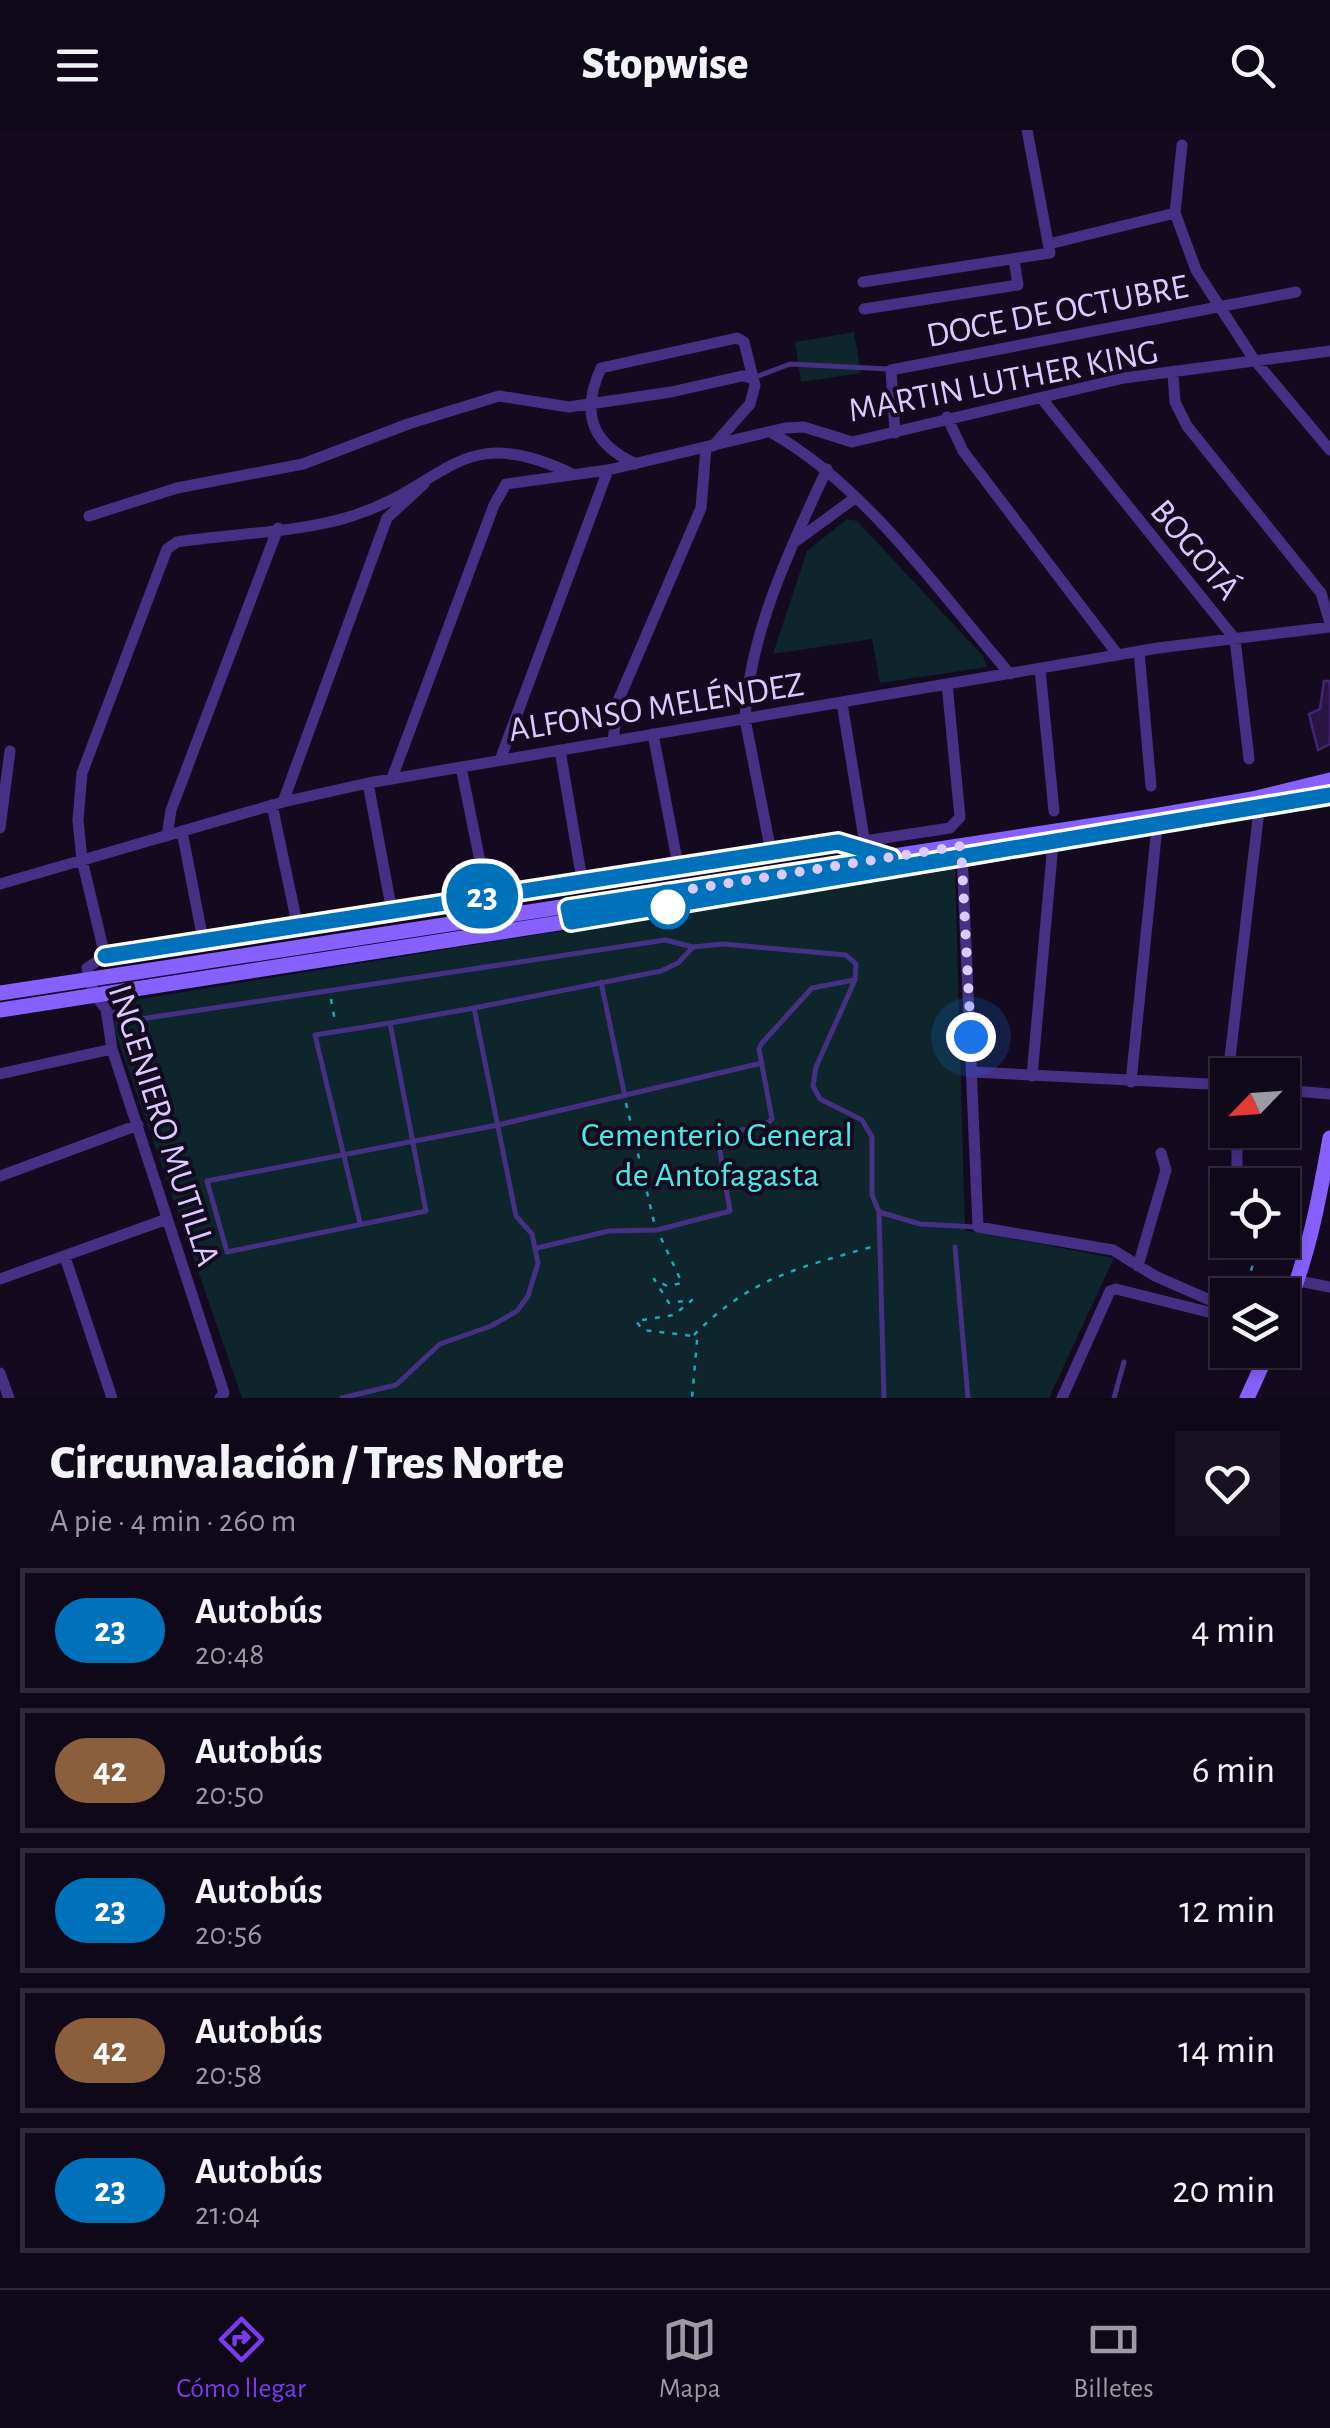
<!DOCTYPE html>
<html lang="es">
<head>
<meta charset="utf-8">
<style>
  :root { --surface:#0e0818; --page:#171121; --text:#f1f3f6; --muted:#9b9aa2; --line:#2e2937; --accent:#7c3aed }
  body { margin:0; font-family:"Alegreya Sans",sans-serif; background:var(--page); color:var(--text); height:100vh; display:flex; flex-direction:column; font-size:38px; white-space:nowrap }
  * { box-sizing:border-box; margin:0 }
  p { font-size:32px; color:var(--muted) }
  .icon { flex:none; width:55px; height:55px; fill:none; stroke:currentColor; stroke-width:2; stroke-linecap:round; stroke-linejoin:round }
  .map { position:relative; height:1268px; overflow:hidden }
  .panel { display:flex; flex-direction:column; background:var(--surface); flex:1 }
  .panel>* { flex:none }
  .badge { padding:0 20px; border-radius:32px; font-size:35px; line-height:65px }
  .needle { width:65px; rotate:245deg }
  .fabs { position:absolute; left:1210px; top:928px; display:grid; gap:20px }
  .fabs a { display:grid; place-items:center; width:90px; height:90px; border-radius:0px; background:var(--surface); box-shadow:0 5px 15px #0003,0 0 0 2px var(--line); font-size:50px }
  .you { position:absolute; width:50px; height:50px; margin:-25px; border:8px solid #fff; border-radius:50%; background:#1a73e8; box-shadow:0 0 0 15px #1a73e833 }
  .map>.badge { position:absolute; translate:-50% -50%; box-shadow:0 0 0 5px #fff }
  .round { display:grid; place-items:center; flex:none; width:105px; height:105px; border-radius:0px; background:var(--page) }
  .head { display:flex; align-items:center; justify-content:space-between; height:170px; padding:0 50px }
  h1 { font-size:48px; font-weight:800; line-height:75px }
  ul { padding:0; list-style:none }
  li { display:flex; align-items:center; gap:30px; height:125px; margin:0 20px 15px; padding:0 30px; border:5px solid var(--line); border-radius:0px }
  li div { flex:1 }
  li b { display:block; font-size:38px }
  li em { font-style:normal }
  li .badge { min-width:110px; font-weight:700; text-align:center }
  header { display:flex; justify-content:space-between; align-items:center; height:130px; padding:0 50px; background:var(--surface); font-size:45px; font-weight:800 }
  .tabs { display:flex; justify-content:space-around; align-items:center; height:140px; border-top:2px solid var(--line); background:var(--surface); font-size:28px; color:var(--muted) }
  .tabs a { display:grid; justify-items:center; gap:5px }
  .tabs .selected { color:var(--accent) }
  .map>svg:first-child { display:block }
  .green { fill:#0d252b }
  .building { fill:#281543; stroke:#442472; stroke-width:2.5 }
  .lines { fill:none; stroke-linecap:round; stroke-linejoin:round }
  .path { stroke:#21a4bc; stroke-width:2.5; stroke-dasharray:5 8; stroke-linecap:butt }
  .lane { stroke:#463084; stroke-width:5 }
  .street { stroke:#463084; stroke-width:11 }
  .secondary { stroke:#8761ff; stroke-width:15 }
  .line-casing { stroke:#fff; stroke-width:22 }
  .line { stroke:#0072bc; stroke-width:15 }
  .walk { stroke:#dbcaff; stroke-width:10; stroke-dasharray:0 18 }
  .stop-dot { fill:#fff; stroke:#0072bc; stroke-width:5 }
  .labels { text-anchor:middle; stroke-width:8; stroke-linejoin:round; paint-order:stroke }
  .street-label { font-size:35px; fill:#dbcaff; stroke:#130a20 }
  .park-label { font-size:35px; fill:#4aebe5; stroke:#130a20 }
</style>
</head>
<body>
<header><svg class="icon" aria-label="menu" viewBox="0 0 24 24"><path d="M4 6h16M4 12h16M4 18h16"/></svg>Stopwise<svg class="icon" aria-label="search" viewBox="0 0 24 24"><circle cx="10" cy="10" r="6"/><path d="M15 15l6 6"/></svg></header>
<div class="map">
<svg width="1330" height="1268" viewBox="0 0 1330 1268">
  <rect width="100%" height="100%" fill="#130a20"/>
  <path class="green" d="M854,202L861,243L801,252L795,212Z
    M847,389L857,391L983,526L987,537L880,553L872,509L773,524L807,421Z
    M955,737L965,1100L1114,1128L1049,1268H242L113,895L128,871Z"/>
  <path class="building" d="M1324,551H1330V614L1318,620L1309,584L1320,579Z"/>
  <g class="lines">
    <path class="path" d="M331,869L335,891
      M626,973L654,1092
      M661,1108L682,1153L667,1156L654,1149L669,1173L692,1170L674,1185L636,1191L643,1200L693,1206L697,1211L692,1268
      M1242,1165L1262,1110
      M694,1205C750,1148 798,1138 871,1117"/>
    <path class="lane" d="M753,248L790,234L888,239
      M601,852L624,962
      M474,878L661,841L678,833L693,817L723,814L846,825L856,834L855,850L816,937L813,956L820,969L862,990L872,1007V1065L879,1082L920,1094L976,1097
      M110,881L134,890L665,810L693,817
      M879,1082L884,1268
      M360,1093L315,905L390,893L426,1081L227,1122L207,1051L498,995L762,933
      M955,1117L968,1268
      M537,1118L609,1101L657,1100L730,1081L718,1009C732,995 759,1004 772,989L759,919L762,913L812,858L854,850
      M342,1268L396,1255L440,1214L491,1196L517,1181L528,1166L538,1133L532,1104L516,1086L474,878L390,893
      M1114,1268L1124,1232"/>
    <path class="street" d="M1182,15L1175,83L1196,140L1253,228L1330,320
      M1049,114L1175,83
      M863,152L1050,123L1027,0
      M864,179L1018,155L1014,130
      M1173,244L1175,272L1187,296L1321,463L1330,493
      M1042,269L1235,509L1249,629
      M947,287L963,321L1118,525
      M772,303C866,356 940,463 1010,544
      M895,303L891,240L1296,162
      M636,334C592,314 580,284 601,238L737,208L744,212L753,248
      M89,386L177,358L303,334L408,294L499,266L569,277L671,262L742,246L753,248L755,255L750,274L713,316
      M796,411L855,368
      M1139,521L1151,656
      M1040,539L1054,681
      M842,573L864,708
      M653,604L678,735
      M613,611L618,571L701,378L706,318
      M560,620L582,750
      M500,630L608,340
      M461,637L487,766
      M392,648L494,375L506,354L608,340L785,298L804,297L852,312L1124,248L1330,221
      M368,653L392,782
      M283,672L387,388L424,354
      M272,675L298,798
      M0,698L10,621
      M182,701L203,810
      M167,706L171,680L278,398
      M771,722L745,589C749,504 791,416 827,339
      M962,723L978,1097L1113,1120L1155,1146L1228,1178
      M0,754L283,672L368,653L1158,518L1330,497
      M105,826L950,698L960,687L947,554
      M972,942L1228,955
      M0,944L112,919
      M1228,945L1259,680
      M1032,946L1053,714
      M1131,952L1157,697
      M1282,960L1330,964
      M1237,1000V1043L1269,1051
      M0,1046L138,995
      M65,1127L112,1268
      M1138,1136L1166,1040L1161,1023
      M0,1149L167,1089
      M1299,1151L1330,1157
      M0,1243L9,1268
      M220,1268L224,1263L112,919L106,879L94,864L87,838L105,826L82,730L78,690L82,643L167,419L177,412C229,404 304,402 352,386C448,356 459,289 572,344
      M1062,1268L1110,1161L1116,1159L1228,1187"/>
    <path class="secondary" d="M838,712L891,727
      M0,863L1154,686L1252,669L1330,650
      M0,880L963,730L1330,665
      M1282,1189C1308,1130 1319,1070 1330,1008
      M1247,1268L1269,1220"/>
  </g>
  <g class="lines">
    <defs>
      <path id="line" d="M105,826L838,712L891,728L568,778L571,792L1330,665"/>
    </defs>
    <use href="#line" class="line-casing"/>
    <use href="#line" class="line"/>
    <path class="walk" d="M668,777L673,762L961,716L971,907"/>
  </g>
  <circle class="stop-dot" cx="668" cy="777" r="20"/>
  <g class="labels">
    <g class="street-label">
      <text transform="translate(1057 180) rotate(-11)" y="12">DOCE DE OCTUBRE</text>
      <text transform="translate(1003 250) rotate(-11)" y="12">MARTIN LUTHER KING</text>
      <text transform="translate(1196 419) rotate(50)" y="12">BOGOTÁ</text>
      <text transform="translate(656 576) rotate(-9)" y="12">ALFONSO MELÉNDEZ</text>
      <text transform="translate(165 995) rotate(72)" y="12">INGENIERO MUTILLA</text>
    </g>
    <g class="park-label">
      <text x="717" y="1016">Cementerio General<tspan x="717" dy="40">de Antofagasta</tspan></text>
    </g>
  </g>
</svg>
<div class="fabs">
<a><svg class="needle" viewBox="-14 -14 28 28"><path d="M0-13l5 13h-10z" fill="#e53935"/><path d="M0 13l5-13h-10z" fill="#9b9aa2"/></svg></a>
<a><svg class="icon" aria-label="locate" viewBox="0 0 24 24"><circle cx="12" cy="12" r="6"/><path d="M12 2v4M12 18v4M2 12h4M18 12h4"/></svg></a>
<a><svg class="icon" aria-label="layers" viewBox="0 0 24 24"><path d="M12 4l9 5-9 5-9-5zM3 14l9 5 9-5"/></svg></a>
</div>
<div class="you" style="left:971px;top:907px"></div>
<b class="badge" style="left:482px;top:766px;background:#0072bc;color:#fff">23</b>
</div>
<section class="panel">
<div class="head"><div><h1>Circunvalación / Tres Norte</h1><p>A pie · 4 min · 260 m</p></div><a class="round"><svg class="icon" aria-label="heart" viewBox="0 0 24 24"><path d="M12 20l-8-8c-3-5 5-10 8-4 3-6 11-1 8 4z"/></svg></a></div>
<ul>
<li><span class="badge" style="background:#0072bc;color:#fff">23</span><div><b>Autobús</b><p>20:48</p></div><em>4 min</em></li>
<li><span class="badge" style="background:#8b5e3c;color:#fff">42</span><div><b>Autobús</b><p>20:50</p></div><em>6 min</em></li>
<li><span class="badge" style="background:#0072bc;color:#fff">23</span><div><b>Autobús</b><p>20:56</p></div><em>12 min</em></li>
<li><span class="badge" style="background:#8b5e3c;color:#fff">42</span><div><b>Autobús</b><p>20:58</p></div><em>14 min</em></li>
<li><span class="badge" style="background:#0072bc;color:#fff">23</span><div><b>Autobús</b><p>21:04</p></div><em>20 min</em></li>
</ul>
</section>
<nav class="tabs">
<a class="selected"><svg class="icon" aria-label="directions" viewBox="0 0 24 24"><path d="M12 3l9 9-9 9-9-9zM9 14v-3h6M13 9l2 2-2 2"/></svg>Cómo llegar</a>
<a><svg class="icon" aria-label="map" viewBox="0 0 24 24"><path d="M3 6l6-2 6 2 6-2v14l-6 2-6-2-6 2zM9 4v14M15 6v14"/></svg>Mapa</a>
<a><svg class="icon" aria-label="tickets" viewBox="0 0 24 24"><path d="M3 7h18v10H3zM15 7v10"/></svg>Billetes</a>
</nav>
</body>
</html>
